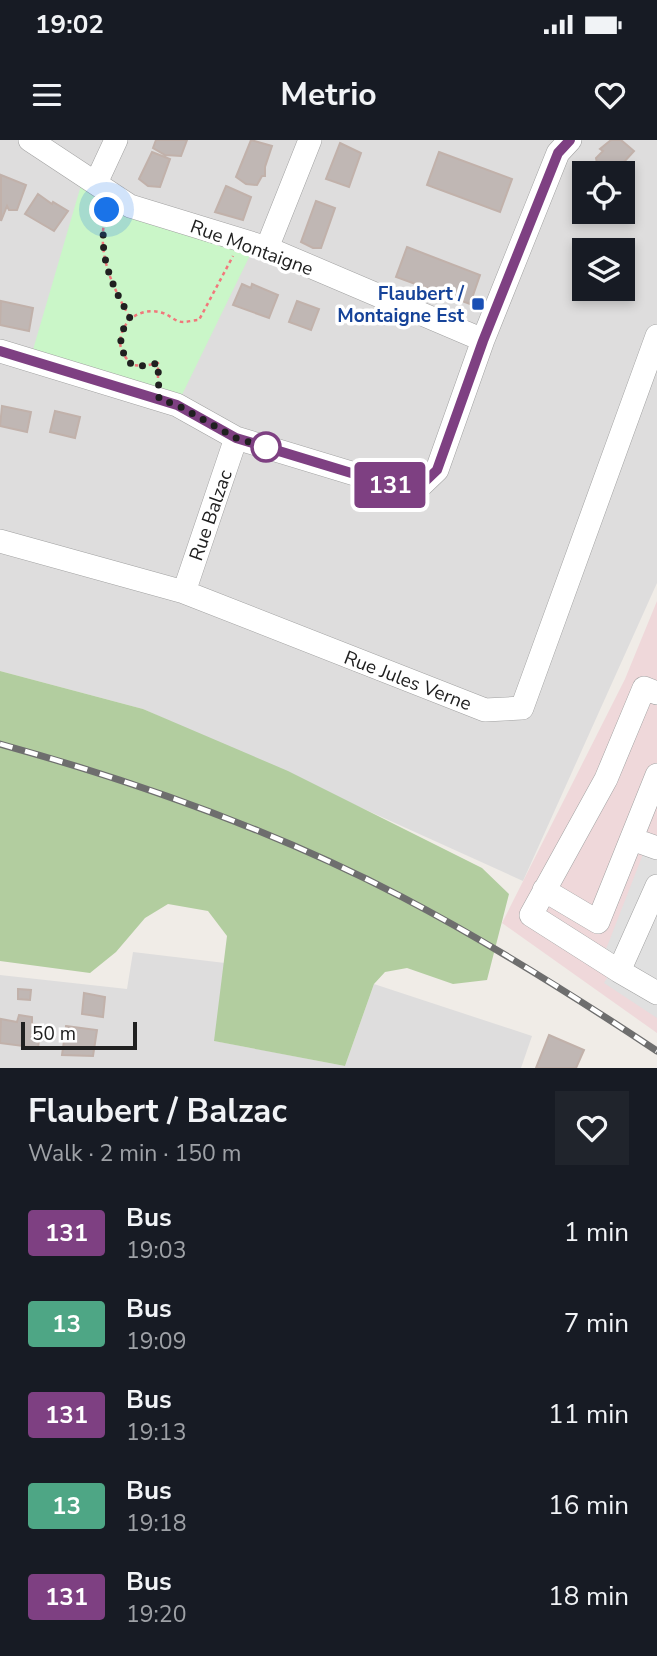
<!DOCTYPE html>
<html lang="en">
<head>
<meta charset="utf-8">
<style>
  :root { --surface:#171b24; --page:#20242c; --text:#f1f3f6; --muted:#9ea1a6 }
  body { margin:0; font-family:"Nunito Sans",sans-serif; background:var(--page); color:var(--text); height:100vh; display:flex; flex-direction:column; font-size:26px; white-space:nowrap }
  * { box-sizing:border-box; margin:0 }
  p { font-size:23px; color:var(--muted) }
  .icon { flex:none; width:38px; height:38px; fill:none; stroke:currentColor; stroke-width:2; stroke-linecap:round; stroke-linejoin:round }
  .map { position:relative; height:928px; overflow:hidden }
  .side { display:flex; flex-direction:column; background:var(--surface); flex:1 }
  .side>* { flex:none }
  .badge { padding:0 14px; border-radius:5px; font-size:24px; line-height:46px }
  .fabs { position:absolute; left:572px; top:21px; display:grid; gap:14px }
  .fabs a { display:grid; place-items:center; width:63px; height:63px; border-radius:0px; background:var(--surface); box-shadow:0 4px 10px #0003; font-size:35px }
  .scale { position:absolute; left:21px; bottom:18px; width:116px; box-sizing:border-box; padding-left:7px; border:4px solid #202020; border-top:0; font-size:19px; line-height:24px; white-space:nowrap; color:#202020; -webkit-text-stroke:5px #fff; paint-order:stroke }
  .you { position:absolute; width:35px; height:35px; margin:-18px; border:5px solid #fff; border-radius:50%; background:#1a73e8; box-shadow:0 0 0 10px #1a73e833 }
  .map>.badge { position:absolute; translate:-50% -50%; box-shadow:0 0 0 4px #fff }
  .round { display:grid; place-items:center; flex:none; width:74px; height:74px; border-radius:0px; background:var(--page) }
  .summary { display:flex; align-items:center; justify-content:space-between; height:119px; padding:0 28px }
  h1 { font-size:33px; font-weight:700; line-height:52px }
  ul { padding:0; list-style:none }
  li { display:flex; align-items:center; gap:21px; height:91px; padding:0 28px }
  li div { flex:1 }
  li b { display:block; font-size:26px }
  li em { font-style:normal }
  li .badge { min-width:77px; font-weight:700; text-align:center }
  .status { display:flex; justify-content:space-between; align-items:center; height:49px; padding:0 35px; background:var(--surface); direction:ltr }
  .status svg { height:19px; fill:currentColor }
  header { display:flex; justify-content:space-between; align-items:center; height:91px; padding:0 28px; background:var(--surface); font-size:32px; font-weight:700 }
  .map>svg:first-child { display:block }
  .residential { fill:#dedddd; fill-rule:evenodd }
  .commercial { fill:#efd8da }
  .forest { fill:#b2cd9f }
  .park { fill:#caf6c8 }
  .parking { fill:#e0e0e0 }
  .building { fill:#c0b7b4; stroke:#c1b1aa; stroke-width:2 }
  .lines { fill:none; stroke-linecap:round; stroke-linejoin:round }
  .minor-casing { stroke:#a1a1a1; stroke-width:24 }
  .path { stroke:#f1777b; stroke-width:2.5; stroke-dasharray:3.5 3.5; stroke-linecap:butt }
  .minor { stroke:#fff; stroke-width:23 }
  .rail-casing { stroke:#6e6e6e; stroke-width:7 }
  .rail { stroke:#fff; stroke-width:4.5; stroke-dasharray:13; stroke-linecap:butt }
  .line-casing { stroke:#fff; stroke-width:16 }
  .line { stroke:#7e4082; stroke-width:10 }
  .walk { stroke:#202020; stroke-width:7; stroke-dasharray:0 12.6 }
  .transit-dot { fill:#1a4fb4; stroke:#fff; stroke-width:2.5 }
  .stop-dot { fill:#fff; stroke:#7e4082; stroke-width:3.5 }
  .labels { text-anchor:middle; stroke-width:7; stroke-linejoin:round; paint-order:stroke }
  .street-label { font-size:19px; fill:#202020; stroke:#fff }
  .transit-label { font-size:19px; font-weight:bold; fill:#164399; stroke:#fff; text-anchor:end }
</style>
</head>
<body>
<div class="status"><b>19:02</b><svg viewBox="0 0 49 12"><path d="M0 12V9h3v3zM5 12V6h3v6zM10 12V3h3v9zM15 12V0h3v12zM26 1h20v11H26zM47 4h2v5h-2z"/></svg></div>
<header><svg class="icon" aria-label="menu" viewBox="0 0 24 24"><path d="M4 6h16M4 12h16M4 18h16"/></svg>Metrio<svg class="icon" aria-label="heart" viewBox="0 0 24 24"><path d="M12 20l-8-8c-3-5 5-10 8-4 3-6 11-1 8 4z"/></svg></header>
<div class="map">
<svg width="657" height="928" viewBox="0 0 657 928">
  <rect width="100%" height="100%" fill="#f0ece7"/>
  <path class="residential" d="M0,0H657V443L523,741L143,569L0,531ZM584,33H623V72H584ZM584,110H623V149H584Z
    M133,812L225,823L215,901L345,926L374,844L532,896L521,928H0V835L127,849Z"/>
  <path class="commercial" d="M657,461V893L502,783L625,539Z"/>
  <path class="forest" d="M0,531L143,569L288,631L482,728L509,754L487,840L453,844L407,828L385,832L374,844L345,926L214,901L227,796L208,771L168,764L145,778L116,812L90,833L0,821Z"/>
  <path class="park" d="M84,35L255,105L177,265L30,220Z"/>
  <path class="parking" d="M657,708V878L604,843L614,826L601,822L645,709Z"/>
  <path class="building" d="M156,0H187L181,16L165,15L153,8Z
    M251,0L272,6L265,27V36H262L257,45L246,44L236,37Z
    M611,0H621L634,11L614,33H609L597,23L596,18L603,11L600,9Z
    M340,3L361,13L349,47L326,39Z
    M152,12L170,19L160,47L148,46L139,39Z
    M439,12L512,39L500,72L427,45Z
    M1,35L26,45L17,70H9L7,66L1,81Z
    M226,46L251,57L243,80L215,72Z
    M38,54L52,64L53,62L68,71L54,91L25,74Z
    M316,61L335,68L321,108H313L301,102Z
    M407,107L480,135L470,164L396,137Z
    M242,144L251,148L252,144L278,155L269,178L233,165Z
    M1,161L33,168L29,191L0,185Z
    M297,161L319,169L311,190L289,182Z
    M2,266L31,272L27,292L0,286Z
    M55,271L80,277L75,298L50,292Z
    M18,849L31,850L30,860L18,859Z
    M84,853L105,857L103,877L82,874Z
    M19,875L32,877V884L41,885L38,908L0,903L1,879L17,882Z
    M66,886L97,890L93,916L62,915Z
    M549,895L584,910L576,928H536Z"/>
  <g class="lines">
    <defs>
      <path id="minor" d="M30,0L130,66L267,108L483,200
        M96,43L116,0
        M267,108L310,0
        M0,211L177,265L236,298L414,352L437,330L483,200L558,13L570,0
        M0,401L184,452L485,570L522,568L657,196
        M184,452L236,298
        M632,699L657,708
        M657,746L619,831L657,853
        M544,750L598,782L657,635
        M619,831L531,775L606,639L644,548L657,553"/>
    </defs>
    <use href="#minor" class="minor-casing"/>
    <path class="path" d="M106,74C96,111 111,144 129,176
      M158,238V223L144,226L132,225C124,216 118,209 121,196C125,177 144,167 163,173C170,175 175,182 183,182C188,182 194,180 199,180L233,116"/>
    <use href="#minor" class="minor"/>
    <defs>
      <path id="rail" d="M0,604C138,642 275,691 402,757C490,803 574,856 657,911"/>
    </defs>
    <use href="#rail" class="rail-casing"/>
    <use href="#rail" class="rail"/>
  </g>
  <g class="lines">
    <defs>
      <path id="line" d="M0,211L177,265L236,298L414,352L437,330L483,201L558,13L570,0"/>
    </defs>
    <use href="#line" class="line-casing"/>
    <use href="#line" class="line"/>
    <path class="walk" d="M107,70C96,110 110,143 130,177C118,195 117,209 132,225L144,226L158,223L159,259L177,265L236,298L266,307"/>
  </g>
  <rect class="transit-dot" x="471" y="157" width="14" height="14" rx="3.5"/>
  <circle class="stop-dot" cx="266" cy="307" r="14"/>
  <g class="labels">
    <g class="street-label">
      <text transform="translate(252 107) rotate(20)" y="7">Rue Montaigne</text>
      <text transform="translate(210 375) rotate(-71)" y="7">Rue Balzac</text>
      <text transform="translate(408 540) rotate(21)" y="7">Rue Jules Verne</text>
    </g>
    <g class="transit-label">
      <text x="464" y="160">Flaubert /<tspan x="464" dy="22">Montaigne Est</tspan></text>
    </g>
  </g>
</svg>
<div class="fabs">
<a><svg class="icon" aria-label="locate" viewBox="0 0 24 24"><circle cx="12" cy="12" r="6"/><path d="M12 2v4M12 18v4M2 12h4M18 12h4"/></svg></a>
<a><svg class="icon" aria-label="layers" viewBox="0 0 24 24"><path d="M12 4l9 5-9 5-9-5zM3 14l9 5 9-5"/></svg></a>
</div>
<div class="scale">50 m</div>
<div class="you" style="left:107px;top:70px"></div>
<b class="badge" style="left:390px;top:345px;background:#7e4082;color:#fff">131</b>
</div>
<section class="side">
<div class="summary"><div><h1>Flaubert / Balzac</h1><p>Walk · 2 min · 150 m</p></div><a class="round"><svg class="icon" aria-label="heart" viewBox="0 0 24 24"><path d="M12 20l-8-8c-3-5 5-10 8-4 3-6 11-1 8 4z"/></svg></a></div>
<ul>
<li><span class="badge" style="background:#7e4082;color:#fff">131</span><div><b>Bus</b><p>19:03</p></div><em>1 min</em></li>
<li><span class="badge" style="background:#4ea685;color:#fff">13</span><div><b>Bus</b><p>19:09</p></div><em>7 min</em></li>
<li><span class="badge" style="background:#7e4082;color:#fff">131</span><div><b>Bus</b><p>19:13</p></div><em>11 min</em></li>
<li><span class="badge" style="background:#4ea685;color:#fff">13</span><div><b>Bus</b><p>19:18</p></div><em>16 min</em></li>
<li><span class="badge" style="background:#7e4082;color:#fff">131</span><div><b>Bus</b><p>19:20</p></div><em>18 min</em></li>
</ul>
</section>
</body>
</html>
